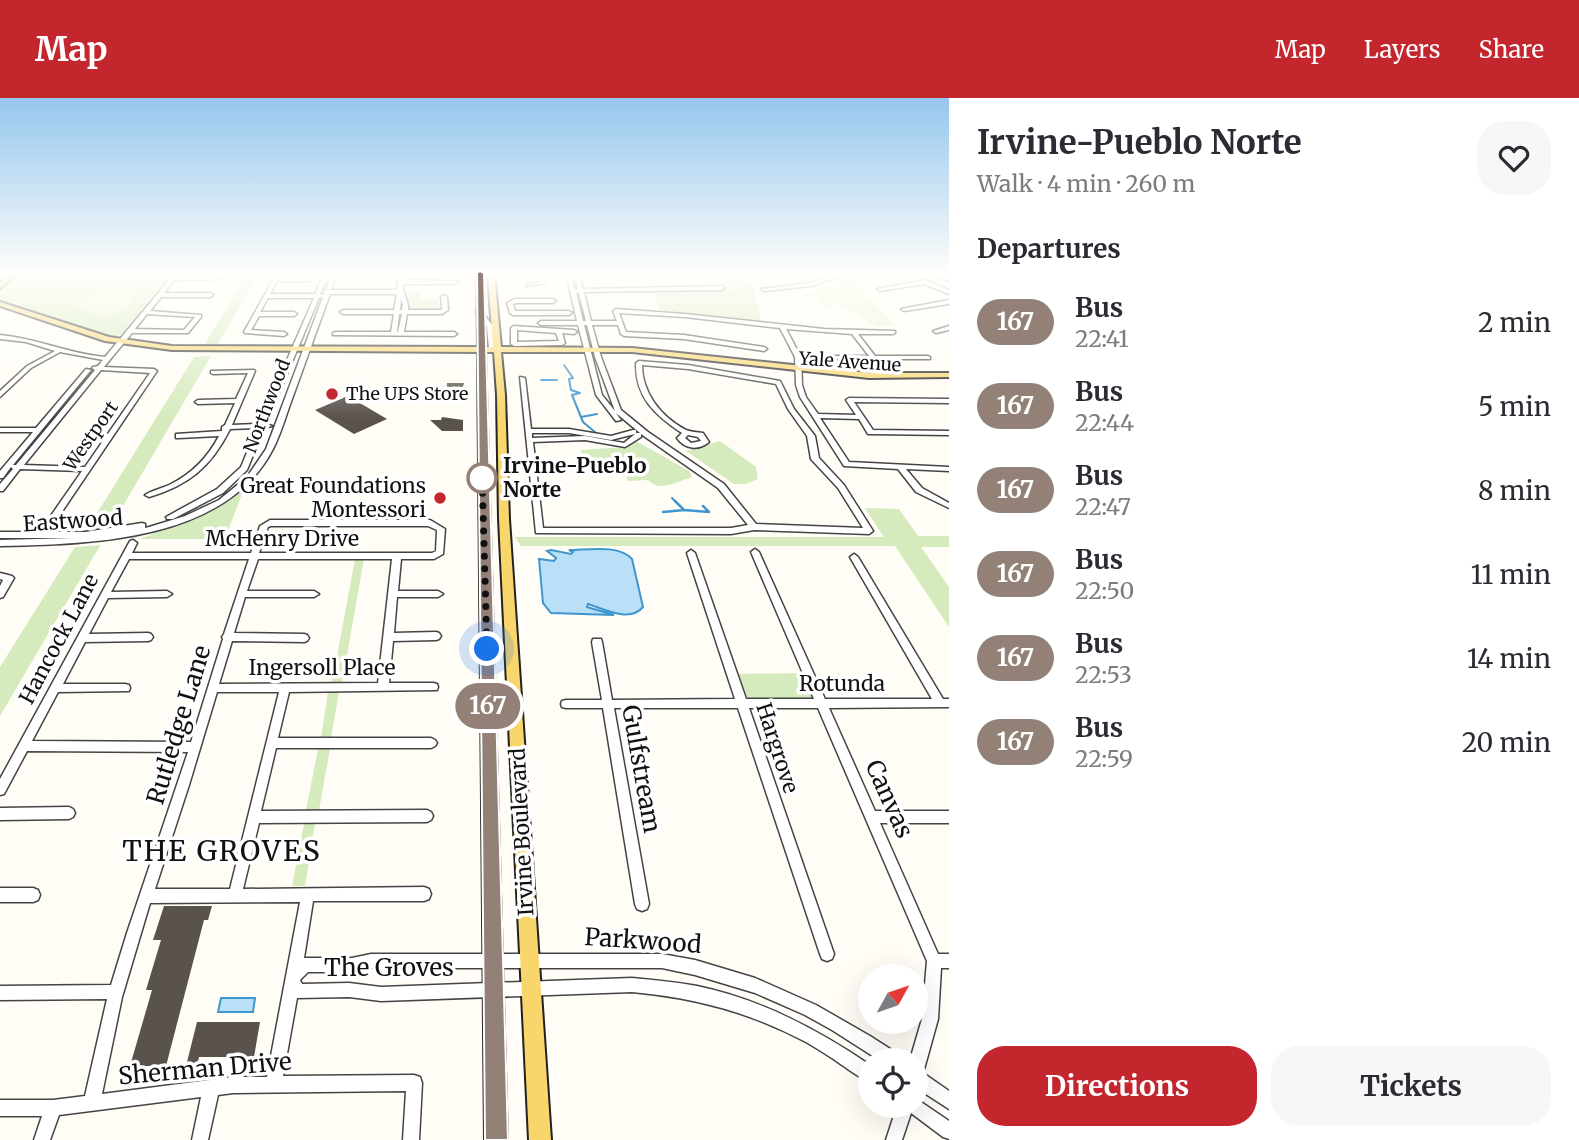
<!DOCTYPE html>
<html lang="en">
<head>
<meta charset="utf-8">
<style>
  :root { --surface:#fff; --page:#f7f7f7; --text:#2b2b33; --muted:#7c7c81; --accent:#c4262e }
  body { margin:0; font-family:Merriweather,serif; background:var(--page); color:var(--text); height:100vh; display:flex; flex-direction:column; font-size:26px; white-space:nowrap }
  * { box-sizing:border-box; margin:0 }
  p { font-size:23px; color:var(--muted) }
  .icon { flex:none; width:38px; height:38px; fill:none; stroke:currentColor; stroke-width:2; stroke-linecap:round; stroke-linejoin:round }
  .map { position:relative; flex:1; overflow:hidden }
  .panel { display:flex; flex-direction:column; background:var(--surface); width:630px }
  .panel>* { flex:none }
  .badge { padding:0 14px; border-radius:23px; font-size:24px; line-height:46px }
  .needle { width:46px; rotate:50deg }
  .buttons { position:absolute; left:858px; top:866px; display:grid; gap:14px }
  .buttons a { display:grid; place-items:center; width:70px; height:70px; border-radius:50%; background:var(--surface); box-shadow:0 7px 28px #0002; font-size:35px }
  .you { position:absolute; width:35px; height:35px; margin:-18px; border:5px solid #fff; border-radius:50%; background:#1a73e8; box-shadow:0 0 0 10px #1a73e833 }
  .map>.badge { position:absolute; translate:-50% -50%; box-shadow:0 0 0 4px #fff }
  h2 { padding:0 28px; font-size:26px; line-height:63px }
  .round { display:grid; place-items:center; flex:none; width:74px; height:74px; border-radius:28px; background:var(--page) }
  .headline { display:flex; align-items:center; justify-content:space-between; height:119px; padding:0 28px }
  h1 { font-size:33px; font-weight:700; line-height:52px }
  .button { display:flex; gap:14px; margin-top:auto; padding:14px 28px }
  .button a { flex:1; height:80px; border-radius:28px; background:var(--accent); color:#fff; font-size:28px; font-weight:700; line-height:80px; text-align:center }
  .button a+a { background:var(--page); color:var(--text) }
  ul { padding:0; list-style:none }
  li { display:flex; align-items:center; gap:21px; height:84px; padding:0 28px }
  li div { flex:1 }
  li b { display:block; font-size:26px }
  li em { font-style:normal }
  li .badge { min-width:77px; font-weight:700; text-align:center }
  header { display:flex; align-items:center; gap:42px; box-sizing:border-box; height:98px; padding:0 35px; background:var(--accent); color:#fff }
  header strong { font-size:33px }
  nav { display:flex; gap:38px; margin-inline-start:auto; font-size:24px }
  main { display:flex; flex:1; min-height:0 }
  .map>svg:first-child { display:block }
  .green { fill:#d5ebbd }
  .pitch { fill:#e6f2cf }
  .water { fill:#b9e0f7; stroke:#3f96cf; stroke-width:2 }
  .lines { fill:none; stroke-linecap:round; stroke-linejoin:round }
  .stream-far1 { stroke:#3f96cf; stroke-width:2 }
  .stream { stroke:#3f96cf; stroke-width:2.5 }
  .building { fill:#5a524d }
  .minor-casing { stroke:#444; stroke-width:3 }
  .major-casing { stroke:#222; stroke-width:4 }
  .minor { fill:#fff; fill-rule:evenodd }
  .major { fill:#f9d66b; fill-rule:evenodd }
  .line { fill:#938177; stroke:#fff; stroke-width:2 }
  .walk { stroke:#111; stroke-width:7; stroke-dasharray:0 12.6 }
  .poi-dot { fill:#c4262e; stroke:#fff; stroke-width:2.5 }
  .stop-dot { fill:#fff; stroke:#938177; stroke-width:3.5 }
  .labels { text-anchor:middle; stroke-width:7; stroke-linejoin:round; paint-order:stroke }
  .far-street-label { font-size:18px; fill:#111; stroke:#fff }
  .far-poi-label { font-size:18px; fill:#111; stroke:#fff; text-anchor:start }
  .stop-label { font-size:21px; font-weight:bold; fill:#111; stroke:#fff; text-anchor:start }
  .poi-label { font-size:21px; fill:#111; stroke:#fff; text-anchor:end }
  .street-label { font-size:21px; fill:#111; stroke:#fff }
  .near-street-label { font-size:24px; fill:#111; stroke:#fff }
  .near-neighbourhood-label { font-size:28px; letter-spacing:2px; fill:#111; stroke:#fff }
</style>
</head>
<body>
<header>
<strong>Map</strong>
<nav><a>Map</a><a>Layers</a><a>Share</a></nav>
</header>
<main>
<div class="map">
<svg width="949" height="1042" viewBox="0 0 949 1042">
  <rect width="100%" height="100%" fill="#fffdf5"/>
  <path class="green" d="M20,175H173L122,237L110,239L0,204V191Z
    M248,175H260L216,249H203Z
    M726,175H734L737,181L754,188L761,224L660,212L655,202H658L655,194L731,192L729,188L734,186Z
    M405,194H421L420,201H438L440,211L414,213L407,210Z
    M211,258L110,430L86,433L194,259Z
    M636,343L689,373L692,379C678,383 660,395 648,382L628,383L625,375C611,368 592,376 580,361L581,352L625,349Z
    M720,343L756,369L758,381L746,386H734L686,353Z
    M243,393L225,441H140L203,416Z
    M865,410L899,411L918,438H949V449H921L949,489V529L895,448H521L515,439H884Z
    M101,447L95,456L0,618V569L75,449Z
    M355,461H364L342,585H332Z
    M802,575L815,602L749,603L738,576Z
    M328,594H339L331,640H321Z
    M318,651H330L319,712H306Z
    M304,726H315L305,788H292Z"/>
  <path class="pitch" d="M852,181L896,228L878,229L837,206L827,209L813,203L822,201L817,198L808,201L801,198Z
    M111,189H129L135,196L130,208L108,220L69,208Z"/>
  <path class="water" d="M551,452L571,456L573,454L569,452C587,452 619,446 632,461L643,509C630,525 604,511 588,506L587,509L614,517L551,515L543,505L539,461L554,463L556,460L547,453Z
    M221,900H255L253,914H218Z"/>
  <g class="lines">
    <path class="stream-far1" d="M564,267L573,280L569,281L571,292L580,295L572,297L583,324L596,335
      M541,282H557
      M581,319L597,316
      M672,400L676,404"/>
    <path class="stream" d="M684,412L709,414L703,408
      M663,414L684,412L675,403"/>
  </g>
  <path class="building" d="M447,285H464L460,302H446Z
    M348,298L387,321L354,336L315,312Z
    M442,319L463,322V333H442L430,322H441Z
    M164,808H212L208,822H204L166,968H130L152,892H146L161,842H153Z
    M197,924H260L254,959H199L197,968H186Z"/>
  <g class="lines">
    <defs>
      <path id="minor" d="M175,175H180L177,179H222L224,175H229L223,181L174,182L164,195H210L213,197L210,199H161L150,213L201,217V219L188,235H132L104,269L154,271L157,273L55,424H49L48,422L82,373L20,371L3,393H0V386L13,371L11,369L3,380H0V373L33,334H0V330H36L86,271L91,272L13,367H16L95,272L92,270L93,269L98,268L103,262L60,254L31,270L0,299V293L27,268L55,253L26,244L0,241V237C36,240 69,256 105,259ZM147,216L195,219L184,232L135,231ZM101,272L150,275L85,369L24,367Z
        M277,175H281L279,180L309,179L312,181L309,183H277L270,196H315L325,175H329L320,196L324,197L325,196L322,194L326,192L333,175H337L331,192H397L399,177L366,176L364,175H404V182L457,183L458,184L455,186H403C402,195 409,202 408,212H441L442,211L441,199L444,197L447,199L448,212L442,216H407L404,234H454L457,236L454,238L333,237V235L335,234H391L394,216H343L340,214L343,212H394L397,196H330C317,231 305,266 292,301C286,317 281,336 273,351C225,444 91,446 0,448V442L73,440H0V434H85L142,425L145,426V430L149,429L185,418L219,402L247,379L266,351L323,199L319,200L266,326L272,328L264,330L247,372L223,395L173,421H167L166,419L217,391L241,369L257,330L230,331C211,369 189,387 149,399L145,397C153,392 163,390 171,386C193,375 208,359 219,338L179,340H176V336L222,333V329L225,327L235,305L198,306L195,304L198,302L236,301L248,275L213,276L211,275V273L254,272L255,273L232,327L259,326L314,200H268L260,214H294L297,216L294,218H259L251,232L284,234L287,236L284,238L245,235L244,234ZM401,201L403,206L402,212H400ZM399,216H402L398,234H397Z
        M514,175H545V185L527,188V186L540,184V176H516Z
        M566,175H570L575,192L578,191L574,175H578L583,191L722,188L725,190L722,192L584,194L591,223H617L613,213L616,211L685,216L824,231L895,233V235L893,236H858L875,258H928L930,259V261H878L875,263L872,261H824L822,260V258H869L852,236L786,231L801,259L802,287L806,299L818,316L856,317L846,302L849,300L949,301V305L854,304L873,332L949,333V337L871,336H868L859,321L820,320L849,364L949,369V373L906,371L922,390L949,405V410L916,394L898,371L844,368L800,299L796,287L795,259L780,230L685,219L619,215L626,234L684,237L764,249L767,251L764,253L684,241L624,238L621,236L618,227H592L601,259L621,312L648,334L724,386L756,426L863,430L838,390L811,361L807,338L788,311L776,286L688,271L642,267C642,295 661,319 686,332C691,334 697,334 703,335L709,344C698,353 685,351 677,340L682,335C655,317 635,299 636,265L639,263L688,267L780,283L794,311L815,338L819,360L844,387L873,433L869,436L754,432L731,436L536,435L520,279L525,280L531,331H569L611,338L633,332H636V335H640L616,315L621,322L616,323L596,297L578,227H541L538,225L541,223H577ZM576,195H579L586,223H583ZM584,227H587L595,259L615,313L602,297ZM532,335H569L611,342L635,336L624,345L585,338L532,340ZM641,336L718,390L748,427L731,430H543L533,344L585,342L625,349L641,339ZM688,337L698,339L701,343L691,345L685,340Z
        M841,175H848L811,188L764,193L761,191L810,185Z
        M928,175H935L949,179V183Z
        M925,182L949,192V196L924,186L880,193L877,191Z
        M515,201H553L556,203L553,205H516L513,206L515,213H569L572,215L569,217H513L510,215L507,205Z
        M949,202V206L904,213L901,211Z
        M477,213H481L493,228L495,250L500,254V256H496L489,251L487,228L476,214Z
        M514,228L574,232L577,234L574,236L562,235L565,245L562,247L514,248L511,246V230ZM517,232L556,235L559,243L517,244Z
        M949,228V232L936,235L933,233Z
        M270,422H430L445,431L443,456L434,461H401L398,493H438L443,496L438,499H397L394,535L436,534L439,535L441,538L439,541L436,542L393,543L389,585H433L437,586L438,589L437,592L289,594L278,640H431L435,642L437,645L435,648L431,650H276L261,713L427,712L431,714L433,718L431,722L427,724L259,725L243,791L424,789L429,791L431,796L429,801L424,803H313L304,860H352L371,856H662L695,862L755,880L816,907L870,938L898,956L900,962H879L832,932L805,917L755,895L695,877L662,870H371L352,874H308L300,882L302,886L349,885L381,889L632,880C654,882 675,884 697,888C760,901 817,931 870,967V984C860,980 851,973 842,967C831,959 818,951 806,944C749,914 696,900 632,894L381,903L349,899L297,900L283,978L414,977L420,979L422,985L419,1042H403L406,993L233,995L218,997L208,1042H192L201,999L59,1017L50,1042H34L42,1018H0V1002H53L85,998L107,901L0,902V888L111,887L127,835L188,654L27,653L4,696L0,697V681L130,443L133,442L137,445L132,455H251L260,428ZM271,428H428L437,432L436,453L432,455H259L268,429ZM129,461H249L224,536L222,539L223,541L191,644L32,643L58,594L129,593L130,590L129,587L125,586H63L85,544L148,543L151,542L153,539L151,536L148,535L89,536L108,500L167,499L172,496L167,493L111,494ZM258,461H392L378,585L219,586L232,543L304,544L307,543L309,540L307,537L304,536L234,535L245,499H314L319,496L314,493H247ZM217,594H279L230,791H155L189,687ZM300,804L267,979H233L102,996L122,899L150,805Z
        M755,451L759,454L825,601H932L850,459L854,456L858,459L943,601H949V609L829,610L875,713H949V725H880L938,856H949V870H941L938,921L923,975L949,993V1011L915,989V962H910L922,921L927,863L818,610H749L834,856L832,861L827,863L822,861L820,856L738,610H614L649,806L647,811L642,813L637,811L635,806L603,610H566L562,609L561,606L562,603L566,602H602L592,544L593,541H601L602,544L612,602L735,601L687,455L691,452L695,455L746,601H814L751,454Z
        M0,475L12,478L14,480L3,499L0,500V488L3,482L0,481Z
        M69,709L73,711L75,715L73,719L69,721L0,722V710Z
        M0,790H33L38,792L40,797L38,802L33,804H0Z
        M915,1000L949,1023V1041L943,1039L911,1015L902,1042H886L897,1008H915Z"/>
      <path id="major" d="M12,175H19L0,190V185Z
        M477,175H483L485,249H493L488,175H494L501,249L632,250L869,275H949V279L869,280L632,254H501L505,297L509,421L551,1042H529L499,421L497,297L494,254H485L507,1042H485L478,254L172,252L105,243L0,208V204L109,239L172,248L478,249Z"/>
    </defs>
    <use href="#minor" class="minor-casing"/>
    <use href="#major" class="major-casing"/>
    <use href="#minor" class="minor"/>
    <use href="#major" class="major"/>
  </g>
  <linearGradient id="sky" x2="0" y2="1"><stop stop-color="#95c6ee"/><stop offset="0.55" stop-color="#fffefa"/><stop offset="1" stop-color="#fffefa" stop-opacity="0"/></linearGradient>
  <rect width="949" height="321" fill="url(#sky)"/>
  <path class="line" d="M480,173L484,175L508,1042H485L477,175Z"/>
  <g class="lines">
    <path class="walk" d="M482,380V375L487,551"/>
  </g>
  <g class="poi-dot">
    <circle cx="332" cy="296" r="7"/>
    <circle cx="440" cy="400" r="7"/>
  </g>
  <circle class="stop-dot" cx="482" cy="380" r="14"/>
  <g class="labels">
    <g class="far-street-label">
      <text transform="translate(850 264) rotate(4)" y="6">Yale Avenue</text>
      <text transform="translate(267 308) rotate(-69)" y="6">Northwood</text>
      <text transform="translate(91 338) rotate(-55)" y="6">Westport</text>
    </g>
    <g class="far-poi-label">
      <text x="346" y="302">The UPS Store</text>
    </g>
    <g class="stop-label">
      <text x="503" y="375">Irvine-Pueblo<tspan x="503" dy="24">Norte</tspan></text>
    </g>
    <g class="poi-label">
      <text x="426" y="395">Great Foundations<tspan x="426" dy="24">Montessori</tspan></text>
    </g>
    <g class="street-label">
      <text transform="translate(73 423) rotate(-4)" y="7">Eastwood</text>
      <text x="282" y="448">McHenry Drive</text>
      <text transform="translate(59 541) rotate(-62)" y="7">Hancock Lane</text>
      <text x="322" y="577">Ingersoll Place</text>
      <text x="842" y="593">Rotunda</text>
      <text transform="translate(777 650) rotate(72)" y="7">Hargrove</text>
      <text transform="translate(522 734) rotate(-93)" y="7">Irvine Boulevard</text>
    </g>
    <g class="near-street-label">
      <text transform="translate(179 627) rotate(-73)" y="8">Rutledge Lane</text>
      <text transform="translate(641 671) rotate(80)" y="8">Gulfstream</text>
      <text transform="translate(889 701) rotate(66)" y="8">Canvas</text>
      <text transform="translate(643 843) rotate(4)" y="8">Parkwood</text>
      <text x="389" y="878">The Groves</text>
      <text transform="translate(205 971) rotate(-5)" y="8">Sherman Drive</text>
    </g>
    <g class="near-neighbourhood-label">
      <text x="222" y="763">THE GROVES</text>
    </g>
  </g>
</svg>
<div class="buttons">
<a><svg class="needle" viewBox="-14 -14 28 28"><path d="M0-13l5 13h-10z" fill="#e53935"/><path d="M0 13l5-13h-10z" fill="#7c7c81"/></svg></a>
<a><svg class="icon" aria-label="locate" viewBox="0 0 24 24"><circle cx="12" cy="12" r="6"/><path d="M12 2v4M12 18v4M2 12h4M18 12h4"/></svg></a>
</div>
<div class="you" style="left:487px;top:551px"></div>
<b class="badge" style="left:488px;top:608px;background:#938177;color:#fff">167</b>
</div>
<section class="panel">
<div class="headline"><div><h1>Irvine-Pueblo Norte</h1><p>Walk · 4 min · 260 m</p></div><a class="round"><svg class="icon" aria-label="heart" viewBox="0 0 24 24"><path d="M12 20l-8-8c-3-5 5-10 8-4 3-6 11-1 8 4z"/></svg></a></div>
<h2>Departures</h2>
<ul>
<li><span class="badge" style="background:#938177;color:#fff">167</span><div><b>Bus</b><p>22:41</p></div><em>2 min</em></li>
<li><span class="badge" style="background:#938177;color:#fff">167</span><div><b>Bus</b><p>22:44</p></div><em>5 min</em></li>
<li><span class="badge" style="background:#938177;color:#fff">167</span><div><b>Bus</b><p>22:47</p></div><em>8 min</em></li>
<li><span class="badge" style="background:#938177;color:#fff">167</span><div><b>Bus</b><p>22:50</p></div><em>11 min</em></li>
<li><span class="badge" style="background:#938177;color:#fff">167</span><div><b>Bus</b><p>22:53</p></div><em>14 min</em></li>
<li><span class="badge" style="background:#938177;color:#fff">167</span><div><b>Bus</b><p>22:59</p></div><em>20 min</em></li>
</ul>
<div class="button"><a>Directions</a><a>Tickets</a></div>
</section>
</main>
</body>
</html>
